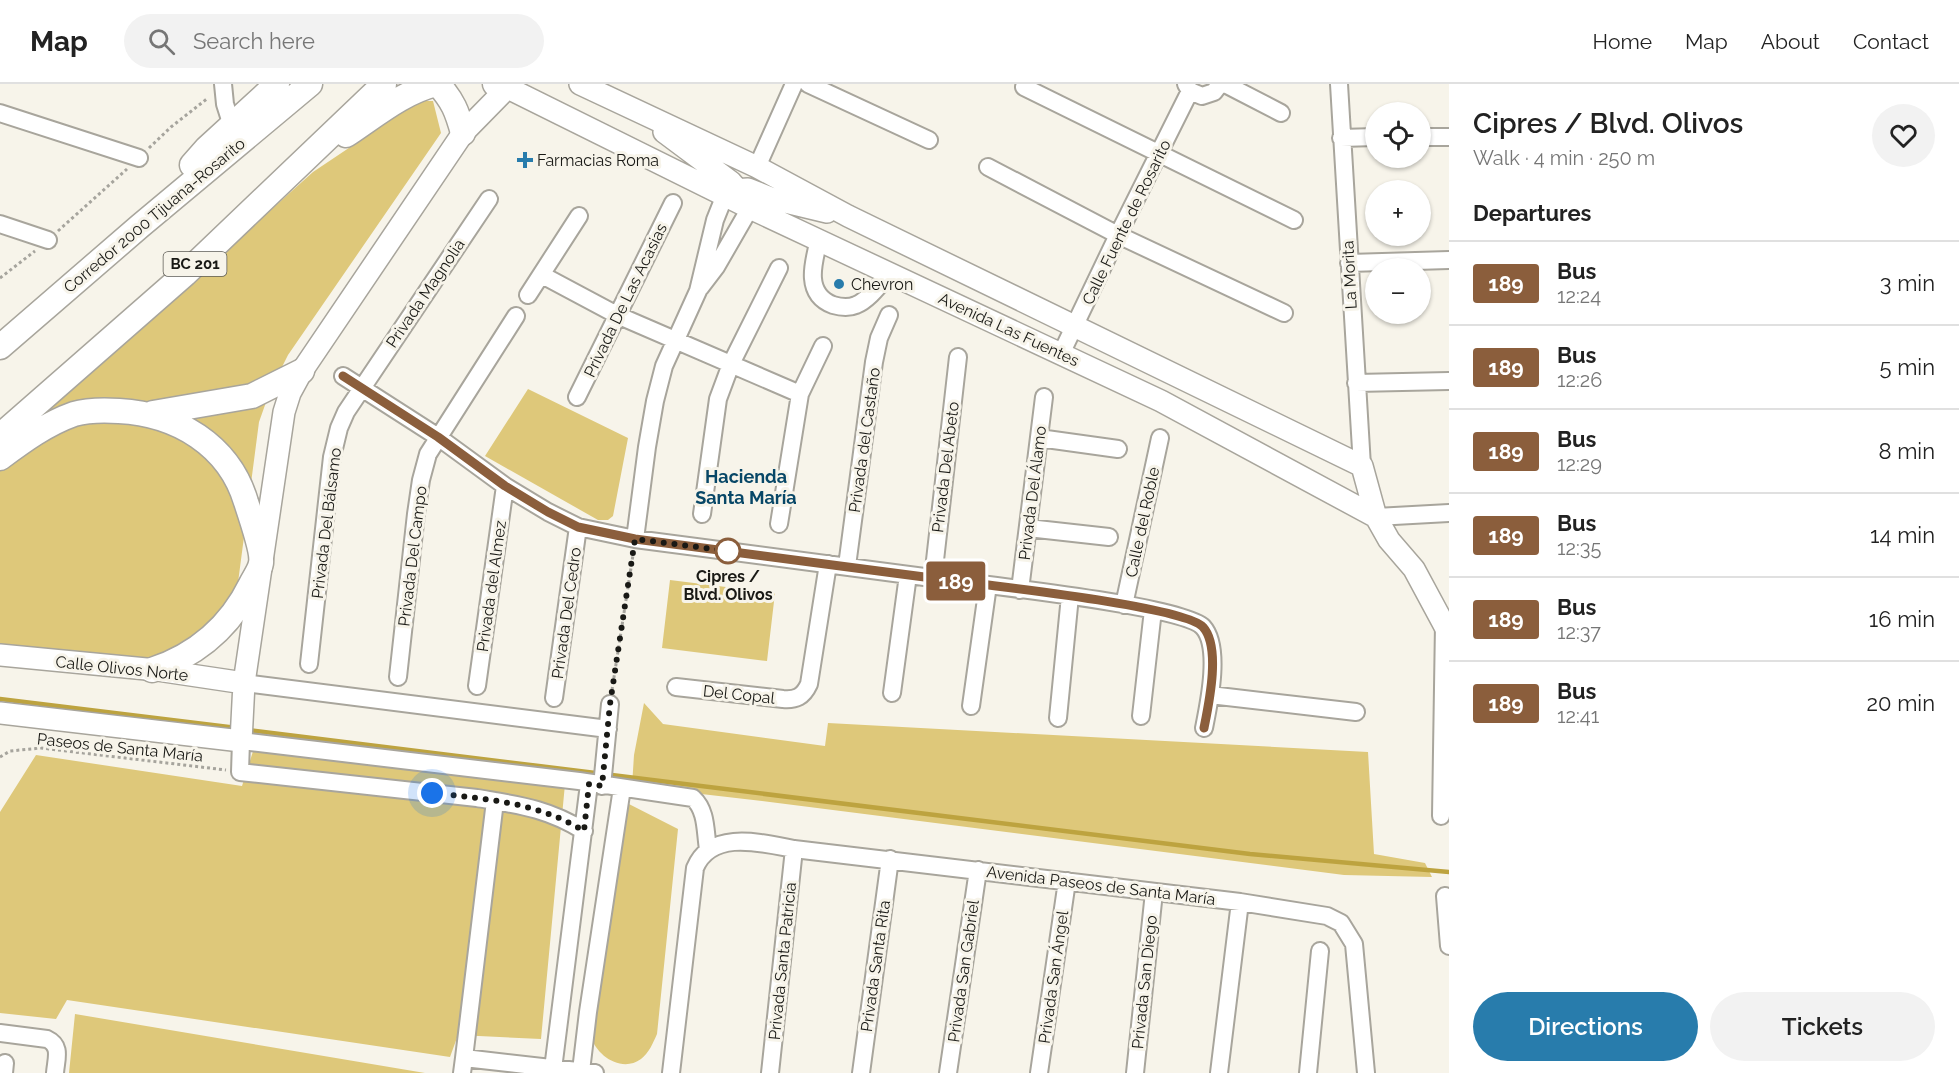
<!DOCTYPE html>
<html lang="en">
<head>
<meta charset="utf-8">
<style>
  :root { --surface:#fff; --page:#f2f2f2; --text:#222; --muted:#767676; --line:#e0e0e0; --accent:#287cac }
  body { margin:0; font-family:Raleway,sans-serif; background:var(--page); color:var(--text); height:100vh; display:flex; flex-direction:column; font-size:22px; white-space:nowrap }
  * { box-sizing:border-box; margin:0 }
  p { font-size:20px; color:var(--muted) }
  .icon { flex:none; width:33px; height:33px; fill:none; stroke:currentColor; stroke-width:2; stroke-linecap:round; stroke-linejoin:round }
  .map { position:relative; flex:1; overflow:hidden }
  .side { display:flex; flex-direction:column; background:var(--surface); width:510px }
  .side>* { flex:none }
  .badge { padding:0 12px; border-radius:4px; font-size:21px; line-height:39px }
  .controls { position:absolute; left:1365px; top:18px; display:grid; gap:12px }
  .controls a { display:grid; place-items:center; width:66px; height:66px; border-radius:50%; background:var(--surface); box-shadow:0 2px 4px #0004; font-size:30px }
  .you { position:absolute; width:30px; height:30px; margin:-15px; border:4px solid #fff; border-radius:50%; background:#1a73e8; box-shadow:0 0 0 9px #1a73e833 }
  .map>.badge { position:absolute; translate:-50% -50%; box-shadow:0 0 0 3px #fff }
  h2 { padding:0 24px; font-size:22px; line-height:54px }
  .round { display:grid; place-items:center; flex:none; width:63px; height:63px; border-radius:32px; background:var(--page) }
  .summary { display:flex; align-items:center; justify-content:space-between; height:102px; padding:0 24px }
  h1 { font-size:28px; font-weight:600; line-height:45px }
  .cta { display:flex; gap:12px; margin-top:auto; padding:12px 24px }
  .cta a { flex:1; height:69px; border-radius:36px; background:var(--accent); color:#fff; font-size:24px; font-weight:600; line-height:69px; text-align:center }
  .cta a+a { background:var(--page); color:var(--text) }
  ul { padding:0; list-style:none }
  li { display:flex; align-items:center; gap:18px; height:84px; padding:0 24px; border-top:2px solid var(--line) }
  li div { flex:1 }
  li b { display:block; font-size:22px }
  li em { font-style:normal }
  li .badge { min-width:66px; font-weight:700; text-align:center }
  header { display:flex; align-items:center; gap:36px; box-sizing:border-box; height:84px; padding:0 30px; background:var(--surface); border-bottom:2px solid var(--line) }
  header strong { font-size:28px }
  nav { display:flex; gap:33px; margin-inline-start:auto; font-size:21px }
  .search { width:420px; height:54px; background:var(--page); display:flex; align-items:center; gap:15px; box-sizing:border-box; padding:0 21px; border-radius:33px; color:var(--muted); font-size:22px }
  main { display:flex; flex:1; min-height:0 }
  .map>svg:first-child { display:block }
  .green { fill:#dec87a }
  .lines { fill:none; stroke-linecap:round; stroke-linejoin:round }
  .stream { stroke:#bda33f; stroke-width:4.5 }
  .minor-casing { stroke:#a8a59c; stroke-width:20 }
  .major-casing { stroke:#a8a59c; stroke-width:24 }
  .highway-casing { stroke:#a8a59c; stroke-width:27 }
  .path { stroke:#a6a49d; stroke-width:3; stroke-dasharray:3 3; stroke-linecap:butt }
  .minor { stroke:#fff; stroke-width:16 }
  .major { stroke:#fff; stroke-width:21 }
  .highway { stroke:#fff; stroke-width:24 }
  .line-casing { stroke:#fff; stroke-width:14 }
  .line { stroke:#8b5e3c; stroke-width:9 }
  .walk { stroke:#191915; stroke-width:6; stroke-dasharray:0 10.8 }
  .poi-dot { fill:#287cac; stroke:#f7f4ea; stroke-width:2 }
  .stop-dot { fill:#fff; stroke:#8b5e3c; stroke-width:3 }
  .labels { text-anchor:middle; stroke-width:6; stroke-linejoin:round; paint-order:stroke }
  .shield { fill:#f7f4ea; stroke:#5c5b55; stroke-width:1.5 }
  .shield-label { font-size:15px; font-weight:bold; fill:#191915 }
  .poi-label { font-size:16px; fill:#191915; stroke:#f7f4ea; text-anchor:start }
  .street-label { font-size:16px; fill:#191915; stroke:#f7f4ea }
  .stop-label { font-size:16px; font-weight:bold; fill:#191915; stroke:#f7f4ea }
  .neighbourhood-label { font-size:18px; font-weight:bold; fill:#084767; stroke:#f7f4ea }
</style>
</head>
<body>
<header>
<strong>Map</strong>
<div class="search"><svg class="icon" aria-label="search" viewBox="0 0 24 24"><circle cx="10" cy="10" r="6"/><path d="M15 15l6 6"/></svg>Search here</div>
<nav><a>Home</a><a>Map</a><a>About</a><a>Contact</a></nav>
</header>
<main>
<div class="map">
<svg width="1449" height="989" viewBox="0 0 1449 989">
  <rect width="100%" height="100%" fill="#f7f4ea"/>
  <path class="green" d="M419,17H433L441,49L288,271L270,307L259,338L236,514L215,537L164,574H137L0,560V369L313,88Z
    M528,305L628,354L613,432L608,436H598L485,372Z
    M670,496L775,509L767,577L662,564Z
    M644,619L663,640L825,662L828,639L1368,668L1374,770L1425,779L1432,793L1344,791L762,717L632,702L634,671Z
    M255,661L565,700L541,955L458,951L450,973L67,916L56,935L0,929V728L36,671L242,702Z
    M623,717L678,745L657,950C653,959 649,969 641,975C622,989 596,972 591,952Z
    M75,930L425,989H69Z"/>
  <g class="lines">
    <path class="stream" d="M0,615L237,644
      M248,646L1250,770L1449,788"/>
    <defs>
      <path id="minor" d="M223,0L225,20L232,42
        M808,0L929,56
        M1186,0L1190,7L1202,12L1214,8L1220,0
        M1225,0L1281,29
        M1339,0L1362,382
        M1024,3L1294,136
        M0,29L139,74
        M1420,53H1449
        M1341,54L1376,53
        M757,83L794,0
        M988,83L1118,151L1284,229
        M0,140L48,156
        M819,156C813,179 804,210 833,221C840,223 849,224 856,221C869,216 881,199 890,189
        M1349,179L1449,176
        M542,191L617,231L800,310
        M700,204L716,183L750,124
        M528,211L579,132
        M1061,270L1118,151L1190,7
        M343,292L438,353L505,402L548,428L578,443L635,455C734,468 833,481 932,494C974,500 1182,521 1203,543C1221,563 1209,619 1204,644
        M1356,299L1449,297
        M577,313L673,119
        M1039,354L1118,365
        M702,430L718,315L731,280L779,184
        M1376,433L1449,429
        M779,440L800,310L823,262
        M1028,444L1109,453
        M635,455L647,363L655,317L664,282L698,207L715,136L725,111
        M847,482L874,278L879,254L889,231
        M933,494L958,273
        M1020,506L1044,313
        M1124,521L1160,354
        M309,580L332,373L339,344L346,328L489,115
        M398,593L416,430L421,396L428,370L516,232
        M244,599L608,645
        M477,602L505,402
        M676,603L783,615C796,616 803,613 809,600L828,480
        M892,609L908,491
        M1210,611L1356,628
        M554,614L578,443
        M971,622L988,501
        M1141,632L1153,526
        M1058,634L1070,512
        M602,702L610,620
        M1441,732L1444,540H1446
        M584,747C547,724 518,721 477,714L240,688L241,657L579,697L693,714C707,727 705,747 708,765
        M1445,812L1449,862
        M0,949L47,955C62,962 56,975 55,989
        M464,974L495,717
        M553,985L589,700
        M581,987L588,928L622,704
        M4,989L5,979
        M462,989L464,974L595,989
        M671,989L695,784C711,745 762,759 794,765L1240,818L1327,832L1341,839L1354,860L1366,989
        M770,989L794,765
        M861,989L890,775
        M948,989L978,786
        M1039,989L1067,797
        M1135,989L1154,808
        M1219,989L1240,818
        M1308,989L1320,867"/>
      <path id="major" d="M580,0L757,83L848,132L1362,382L1376,433L1389,456L1414,485L1449,550
        M508,4L750,124L1161,317L1376,433
        M664,48L731,98L748,118
        M733,106L748,105L773,115L827,128
        M0,571L157,586L244,599
        M0,629L241,657L244,599L284,328L290,309L302,287L463,49L511,0"/>
      <path id="highway" d="M438,0C453,17 457,27 463,49
        M495,0L508,4
        M346,51C375,32 403,8 436,0
        M192,81L207,64L277,0
        M0,263L140,142L310,0
        M153,329L252,312L302,287
        M0,352L185,190L384,0
        M0,374C23,357 46,340 74,330C88,326 104,326 119,327C177,330 229,361 246,418C250,430 263,469 261,479C260,486 254,494 251,500C230,543 197,571 152,586"/>
    </defs>
    <use href="#minor" class="minor-casing"/>
    <use href="#major" class="major-casing"/>
    <use href="#highway" class="highway-casing"/>
    <path class="path" d="M149,64L171,43L208,14
      M58,147L127,85
      M0,194L35,167
      M612,606L633,471
      M0,673L10,667L41,664L226,686"/>
    <use href="#minor" class="minor"/>
    <use href="#major" class="major"/>
    <use href="#highway" class="highway"/>
  </g>
  <g class="lines">
    <defs>
      <path id="line" d="M343,292L438,353L505,402L548,428L578,443L635,455C734,468 833,481 932,494C974,500 1182,521 1203,543C1221,563 1209,619 1204,644"/>
    </defs>
    <use href="#line" class="line-casing"/>
    <use href="#line" class="line"/>
    <path class="walk" d="M432,709C486,715 537,718 584,747L589,700L602,702L610,620L635,455L728,467"/>
  </g>
  <g class="poi-dot">
    <path d="M522 67h6v6h6v6h-6v6h-6v-6h-6v-6h6z"/>
    <circle cx="839" cy="200" r="6"/>
  </g>
  <circle class="stop-dot" cx="728" cy="467" r="12"/>
  <g class="labels">
    <rect class="shield" x="163.5" y="168" width="63" height="24" rx="4.5"/>
    <g class="shield-label">
      <text x="195" y="185">BC 201</text>
    </g>
    <g class="poi-label">
      <text x="537" y="82">Farmacias Roma</text>
      <text x="851" y="206">Chevron</text>
    </g>
    <g class="street-label">
      <text transform="translate(154 131) rotate(-40)" y="6">Corredor 2000 Tijuana-Rosarito</text>
      <text transform="translate(1126 138) rotate(-64)" y="6">Calle Fuente de Rosarito</text>
      <text transform="translate(1349 191) rotate(-93)" y="6">La Morita</text>
      <text transform="translate(425 209) rotate(-56)" y="6">Privada Magnolia</text>
      <text transform="translate(625 216) rotate(-64)" y="6">Privada De Las Acasias</text>
      <text transform="translate(1009 245) rotate(25)" y="6">Avenida Las Fuentes</text>
      <text transform="translate(864 356) rotate(-82)" y="6">Privada del Castaño</text>
      <text transform="translate(945 383) rotate(-83)" y="6">Privada Del Abeto</text>
      <text transform="translate(1032 409) rotate(-83)" y="6">Privada Del Álamo</text>
      <text transform="translate(1142 438) rotate(-78)" y="6">Calle del Roble</text>
      <text transform="translate(326 439) rotate(-83)" y="6">Privada Del Bálsamo</text>
      <text transform="translate(412 472) rotate(-83)" y="6">Privada Del Campo</text>
      <text transform="translate(491 502) rotate(-82)" y="6">Privada del Almez</text>
      <text transform="translate(566 529) rotate(-82)" y="6">Privada Del Cedro</text>
      <text transform="translate(122 584) rotate(6)" y="6">Calle Olivos Norte</text>
      <text transform="translate(739 610) rotate(6)" y="6">Del Copal</text>
      <text transform="translate(120 663) rotate(6)" y="6">Paseos de Santa María</text>
      <text transform="translate(1101 801) rotate(7)" y="6">Avenida Paseos de Santa María</text>
      <text transform="translate(782 877) rotate(-84)" y="6">Privada Santa Patricia</text>
      <text transform="translate(875 882) rotate(-82)" y="6">Privada Santa Rita</text>
      <text transform="translate(963 887) rotate(-82)" y="6">Privada San Gabriel</text>
      <text transform="translate(1053 893) rotate(-82)" y="6">Privada San Ángel</text>
      <text transform="translate(1144 898) rotate(-84)" y="6">Privada San Diego</text>
    </g>
    <g class="stop-label">
      <text x="728" y="498">Cipres /<tspan x="728" dy="18">Blvd. Olivos</tspan></text>
    </g>
    <g class="neighbourhood-label">
      <text x="746" y="399">Hacienda<tspan x="746" dy="21">Santa María</tspan></text>
    </g>
  </g>
</svg>
<div class="controls">
<a><svg class="icon" aria-label="locate" viewBox="0 0 24 24"><circle cx="12" cy="12" r="6"/><path d="M12 2v4M12 18v4M2 12h4M18 12h4"/></svg></a>
<a>+</a>
<a>−</a>
</div>
<div class="you" style="left:432px;top:709px"></div>
<b class="badge" style="left:956px;top:497px;background:#8b5e3c;color:#fff">189</b>
</div>
<section class="side">
<div class="summary"><div><h1>Cipres / Blvd. Olivos</h1><p>Walk · 4 min · 250 m</p></div><a class="round"><svg class="icon" aria-label="heart" viewBox="0 0 24 24"><path d="M12 20l-8-8c-3-5 5-10 8-4 3-6 11-1 8 4z"/></svg></a></div>
<h2>Departures</h2>
<ul>
<li><span class="badge" style="background:#8b5e3c;color:#fff">189</span><div><b>Bus</b><p>12:24</p></div><em>3 min</em></li>
<li><span class="badge" style="background:#8b5e3c;color:#fff">189</span><div><b>Bus</b><p>12:26</p></div><em>5 min</em></li>
<li><span class="badge" style="background:#8b5e3c;color:#fff">189</span><div><b>Bus</b><p>12:29</p></div><em>8 min</em></li>
<li><span class="badge" style="background:#8b5e3c;color:#fff">189</span><div><b>Bus</b><p>12:35</p></div><em>14 min</em></li>
<li><span class="badge" style="background:#8b5e3c;color:#fff">189</span><div><b>Bus</b><p>12:37</p></div><em>16 min</em></li>
<li><span class="badge" style="background:#8b5e3c;color:#fff">189</span><div><b>Bus</b><p>12:41</p></div><em>20 min</em></li>
</ul>
<div class="cta"><a>Directions</a><a>Tickets</a></div>
</section>
</main>
</body>
</html>
